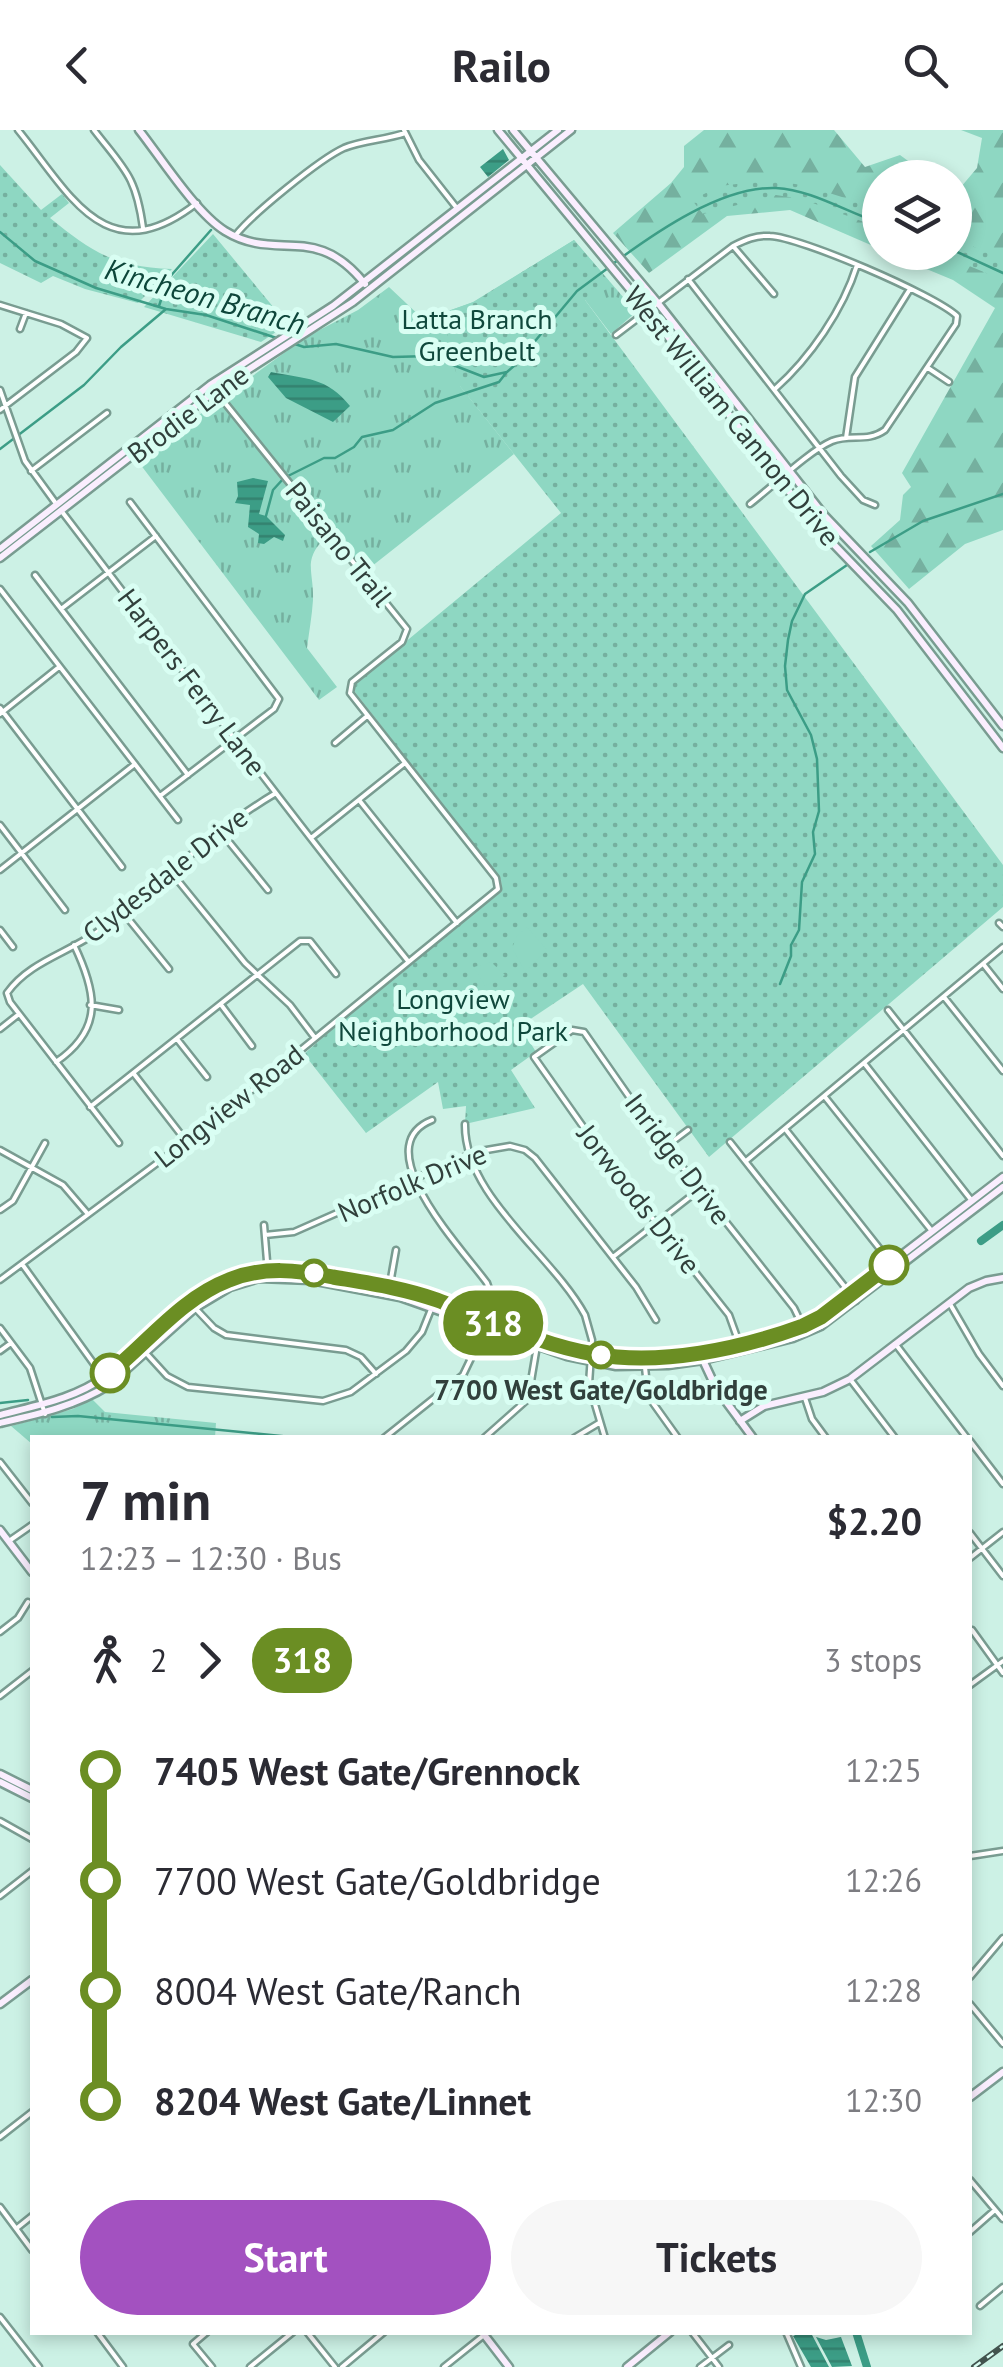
<!DOCTYPE html>
<html lang="en">
<head>
<meta charset="utf-8">
<style>
  :root { --surface:#fff; --page:#f7f7f7; --text:#2b2b33; --muted:#7c7c81; --accent:#a351c0 }
  body { margin:0; font-family:"PT Sans",sans-serif; background:var(--page); color:var(--text); height:100vh; display:flex; flex-direction:column; font-size:38px; white-space:nowrap }
  * { box-sizing:border-box; margin:0 }
  p { font-size:32px; color:var(--muted) }
  .icon { flex:none; width:55px; height:55px; fill:none; stroke:currentColor; stroke-width:2; stroke-linecap:round; stroke-linejoin:round }
  .map { position:relative; flex:1; overflow:hidden }
  .panel { position:absolute; left:30px; top:1305px; width:942px; height:900px; display:flex; flex-direction:column; background:var(--surface); border-radius:0px; box-shadow:0 5px 15px #0003 }
  .panel>* { flex:none }
  .badge { padding:0 20px; border-radius:32px; font-size:35px; line-height:65px }
  .controls { position:absolute; left:862px; top:30px; display:grid; gap:20px }
  .controls a { display:grid; place-items:center; width:110px; height:110px; border-radius:50%; background:var(--surface); box-shadow:0 5px 15px #0003; font-size:50px }
  .map>.badge { position:absolute; translate:-50% -50%; box-shadow:0 0 0 5px #fff }
  .legs { display:flex; align-items:center; gap:15px; height:110px; padding:0 50px; font-size:32px }
  .legs p { margin-inline-start:auto }
  .summary { display:flex; align-items:center; justify-content:space-between; height:170px; padding:0 50px }
  h1 { font-size:55px; font-weight:600; line-height:75px }
  .button { display:flex; gap:20px; margin-top:auto; padding:20px 50px }
  .button a { flex:1; height:115px; border-radius:60px; background:var(--accent); color:#fff; font-size:40px; font-weight:600; line-height:115px; text-align:center }
  .button a+a { background:var(--page); color:var(--text) }
  ul { padding:0 50px; list-style:none }
  li { display:flex; align-items:center; gap:35px; height:110px; font-size:38px }
  li i { display:grid; place-items:center; width:15px; height:100%; margin:0 12px; background:currentColor }
  li i::after { content:''; width:25px; height:25px; margin:-12px; border:8px solid; border-radius:50%; background:var(--surface) }
  li p { margin-inline-start:auto }
  li:first-child i { background:linear-gradient(#0000 50%,currentColor 0) }
  li:last-child i { background:linear-gradient(currentColor 50%,#0000 0) }
  header { display:flex; justify-content:space-between; align-items:center; height:130px; padding:0 50px; background:var(--surface); font-size:45px; font-weight:600 }
  .map>svg:first-child { display:block }
  .grass { fill:url(#grass-tufts) }
  .forest { fill:url(#forest-firs) }
  .park { fill:url(#park-dots) }
  .pitch { fill:#8ed7c2 }
  .water { fill:url(#water-rules) }
  .lines { fill:none; stroke-linecap:round; stroke-linejoin:round }
  .stream { stroke:#3c9d86; stroke-width:2.5 }
  .river { stroke:#3c9d86; stroke-width:8 }
  .street-casing { stroke:#799c91; stroke-width:9 }
  .secondary-casing { stroke:#799c91; stroke-width:11 }
  .street { stroke:#fff; stroke-width:4 }
  .secondary { stroke:#faeefe; stroke-width:6 }
  .rail-casing { stroke:#42534e; stroke-width:6 }
  .rail { stroke:#d9fef3; stroke-width:2.5; stroke-dasharray:8; stroke-linecap:butt }
  .line-1-casing { stroke:#fff; stroke-width:22 }
  .line-1 { stroke:#6b8e23; stroke-width:15 }
  .stop-1-dot { fill:#fff; stroke:#6b8e23; stroke-width:5 }
  .labels { text-anchor:middle; stroke-width:10; stroke-linejoin:round; paint-order:stroke }
  .park-label { font-size:28px; fill:#10483c; stroke:#d9fef3 }
  .street-label { font-size:28px; fill:#31403c; stroke:#d9fef3 }
  .stop-label { font-size:28px; font-weight:bold; fill:#31403c; stroke:#d9fef3 }
  .water-label { font-size:30px; font-style:italic; fill:#0d463a; stroke:#d9fef3 }
</style>
</head>
<body>
<header><svg class="icon" aria-label="back" viewBox="0 0 24 24"><path d="M15 5l-7 7 7 7"/></svg>Railo<svg class="icon" aria-label="search" viewBox="0 0 24 24"><circle cx="10" cy="10" r="6"/><path d="M15 15l6 6"/></svg></header>
<div class="map">
<svg width="1003" height="2237" viewBox="0 0 1003 2237">
  <defs>
    <pattern id="grass-tufts" width="24" height="20" patternUnits="userSpaceOnUse" patternTransform="scale(2.5)"><rect width="24" height="20" fill="#8ed7c2"/><path d="M3 7l-1-3M5 7V3M7 7l1-3M15 17l-1-3M17 17v-4M19 17l1-3" fill="none" stroke="#75b09f"/></pattern>
    <pattern id="forest-firs" width="22" height="20" patternUnits="userSpaceOnUse" patternTransform="scale(2.5)"><rect width="22" height="20" fill="#8ed7c2"/><path d="M5 1l3.5 6h-7zM16 11l3.5 6h-7z" fill="#75b09f"/></pattern>
    <pattern id="park-dots" width="8" height="8" patternUnits="userSpaceOnUse" patternTransform="scale(2.5)"><rect width="8" height="8" fill="#8ed7c2"/><path d="M2 2h.1M6 6h.1" fill="none" stroke="#75b09f" stroke-width="1.8" stroke-linecap="round"/></pattern>
    <pattern id="water-rules" width="6" height="5" patternUnits="userSpaceOnUse" patternTransform="scale(2.5)"><rect width="6" height="5" fill="#3c9d86"/><path d="M0 2.5h6" fill="none" stroke="#33816f"/></pattern>
  </defs>
  <rect width="100%" height="100%" fill="#ccf1e5"/>
  <path class="grass" d="M574,110L636,182L611,204L585,170L460,256L514,324L362,444L329,404C301,430 314,439 313,470C312,486 309,502 307,518L337,557L319,570L137,330L306,207L358,180L389,157L424,190L473,172Z
    M92,1269L105,1282L216,1293L215,1307L32,1308V1314L11,1296L73,1279Z"/>
  <path class="forest" d="M704,0H834L865,37L900,25L930,47L880,48V119L790,80L727,86L649,143L613,103L671,53L684,37V16Z
    M961,0H1003V400L965,414L909,459L871,416L900,390L903,365L911,357L902,343L995,178L953,150L888,123L955,122V64L977,38L982,8Z"/>
  <path class="park" d="M0,35L41,80L62,64L69,73L50,88C93,123 115,137 172,139L138,173L85,159L53,146L41,153L0,133Z
    M771,50L807,56L880,79V98L802,69L776,65L703,84L692,70L720,56Z
    M213,104L284,190L285,196L261,212L144,177Z
    M955,109L1003,129V150L938,123L955,122Z
    M574,110L609,151L585,170L1003,735V777L709,1027L583,854L520,896L536,922L511,940L535,978L465,994L466,976L443,979L438,952L366,1003L304,924L397,843L502,761L501,750L351,557L561,383L459,255L442,183L474,172Z"/>
  <path class="pitch" d="M527,797L547,820L525,841L512,818L517,806Z
    M491,832L505,845L485,856L474,837Z"/>
  <path class="water" d="M503,19L509,30L488,47L480,37Z
    M271,242C306,249 327,247 350,276L333,292L286,268L268,247Z
    M253,348L268,351L259,384L266,386L285,405L283,411L274,407L264,414L258,413L259,404L248,397L250,375L235,373L238,366L237,352Z
    M802,2202L811,2203L829,2237H811L793,2206Z
    M816,2207L826,2210L841,2207L852,2236L832,2237Z"/>
  <g class="lines">
    <path class="stream" d="M0,102L35,131L96,158L166,179L206,185L304,217L336,214L393,227L430,226L484,247L507,242L515,235L577,161L608,138
      M955,121L1003,143
      M614,133C656,102 722,56 776,58C812,60 846,82 880,93
      M159,176L168,149L211,100
      M0,319L84,255L121,217L166,179
      M288,346L324,328H335L354,317L362,307L393,300L435,273L499,252L506,243
      M266,386L273,360L283,349
      M870,422L923,391L1003,364
      M780,854L791,826V815L799,800L802,752L815,724L813,702L819,681L817,629L811,605L787,560L785,536L788,510L792,491L805,464L847,435
      M0,1273L28,1270
      M52,1287L78,1286L301,1308"/>
    <path class="river" d="M981,1111L1003,1095
      M856,2202L867,2237"/>
    <defs>
      <path id="street" d="M18,0C70,64 106,144 197,73
        M94,0C125,40 136,46 143,98
        M404,0L419,30L456,77
        M235,106C251,85 320,29 344,18C363,10 385,10 405,3
        M733,116L774,164
        M688,149L841,346L863,370L875,375
        M0,175L61,194L87,208L76,222L0,280
        M20,199L26,183
        M616,205L733,116C745,110 756,105 770,106C800,107 935,165 957,186L956,194L885,300C867,313 851,303 832,311C809,321 772,357 750,374
        M928,238L949,252
        M775,259C810,228 843,180 857,135
        M0,260L25,331L57,375
        M846,308L855,247L910,159
        M31,341L107,283
        M130,372L279,569L274,579L160,666
        M63,383C177,532 289,684 408,831
        M35,445L188,645
        M0,459L178,690
        M61,479L156,406
        M0,578L122,737
        M0,584L59,537
        M335,613L367,586
        M359,670L457,793
        M0,695L65,780
        M221,702L268,760
        M311,708L405,633
        M0,740L135,634
        M171,742L245,833L290,875L315,908
        M122,781L169,839
        M999,793L1003,797
        M0,800L13,817
        M984,835L1003,859
        M944,867L1003,941
        M90,875L119,880
        M222,876L252,916
        M888,880L1003,1026
        M0,899L19,884
        M177,909L207,947
        M56,932C104,899 97,863 74,815
        M864,933L972,1071
        M134,944L186,1011
        M825,967L931,1100
        M90,977L300,811H310L336,844
        M432,990C364,1017 464,1121 487,1153L492,1167L490,1188
        M465,994C464,1067 552,1124 585,1185L592,1210L589,1254L605,1308
        M786,1000L891,1133
        M730,1012L856,1171
        M119,1013L10,872L7,863C29,832 68,823 97,802C157,757 211,701 276,663
        M668,1015L688,1000
        M0,1020L63,1055L87,1083
        M746,1031L1003,817
        M0,1080L13,1071L45,1013
        M264,1095L268,1143
        M265,1105L294,1102L475,1022L510,1016L525,1020L535,1028L636,1157L656,1190
        M613,1127L700,1059
        M22,1134L104,1248
        M0,1150L215,990L498,759L496,748L350,563L352,552L402,512L407,499L217,263
        M390,1154L396,1120
        M950,1174L979,1224L1003,1256
        M196,1179L214,1198L226,1205L346,1220L361,1227L376,1244
        M0,1198L30,1238L45,1284
        M738,1210L729,1185L608,1032L534,927L572,900L584,902L646,991L794,1178L806,1203
        M897,1216L967,1308
        M0,1221L11,1213
        M146,1223L167,1246L188,1257L323,1271L351,1262L406,1221L422,1202L432,1177
        M645,1237L648,1266L678,1308
        M850,1249L895,1308
        M805,1268L812,1289L826,1308
        M384,1308L463,1245L486,1197
        M484,1308L528,1269L537,1216
        M574,1308L599,1293
        M970,1311L1003,1354
        M0,1332L32,1373
        M970,1403L1003,1446
        M9,1411L32,1395
        M970,1428L1003,1402
        M972,1500L1003,1543
        M0,1502L18,1488L28,1472
        M970,1555L1003,1531
        M0,1566L32,1541
        M0,1691L32,1709
        M970,1726L1003,1721
        M0,1766L32,1741
        M970,1847L1003,1808
        M970,1874L1003,1914
        M0,2007L32,1982
        M970,2050L1003,2089
        M0,2077L32,2120
        M17,2098L32,2086
        M970,2102L995,2080
        M980,2176L1003,2157
        M0,2187L39,2237
        M97,2202L123,2237
        M207,2202L193,2214L212,2237
        M307,2202L335,2237
        M692,2202L719,2237
        M786,2202L801,2237
        M250,2237L293,2202
        M342,2237L384,2202
        M444,2237L484,2205
        M700,2237L729,2215"/>
      <path id="secondary" d="M139,0C161,28 196,83 225,101C277,133 315,91 365,154
        M498,0L647,180L817,397L897,480L1003,618
        M513,0L657,172L824,385L908,473L1003,596
        M0,419L210,255L333,176L558,0
        M0,428L215,261L353,172L571,0
        M702,1228L716,1258L753,1308
        M0,1285C38,1275 74,1269 106,1246C166,1204 203,1140 284,1140C326,1140 393,1155 433,1169C495,1191 556,1223 622,1228C661,1231 697,1223 734,1214C764,1207 794,1202 821,1187L1003,1047
        M740,1291L764,1276L823,1262L850,1249L969,1158L986,1151L1003,1148
        M0,1293C39,1284 75,1276 109,1255L195,1178L230,1157L259,1148L311,1150L400,1167L567,1226L616,1236L668,1235L703,1230L793,1208L821,1196L1003,1057
        M0,1400L32,1442
        M0,1644L32,1660
        M0,1652L32,1668
        M0,1874L32,1850
        M970,1967L1003,1942
        M482,2202L509,2237
        M627,2237L670,2202"/>
    </defs>
    <use href="#street" class="street-casing"/>
    <use href="#secondary" class="secondary-casing"/>
    <use href="#street" class="street"/>
    <use href="#secondary" class="secondary"/>
    <defs>
      <path id="rail" d="M974,2237L1003,2216"/>
    </defs>
    <use href="#rail" class="rail-casing"/>
    <use href="#rail" class="rail"/>
  </g>
  <g class="lines">
    <defs>
      <path id="line-1" d="M110,1243C148,1212 182,1168 229,1150C263,1136 298,1140 333,1147C368,1153 403,1158 437,1170C488,1189 540,1215 594,1224C661,1236 740,1219 803,1196L821,1187L889,1135"/>
    </defs>
    <use href="#line-1" class="line-1-casing"/>
    <use href="#line-1" class="line-1"/>
  </g>
  <g class="stop-1-dot">
    <circle cx="889" cy="1135" r="18"/>
    <circle cx="314" cy="1143" r="12"/>
    <circle cx="601" cy="1225" r="12"/>
    <circle cx="110" cy="1243" r="18"/>
  </g>
  <g class="labels">
    <g class="park-label">
      <text x="477" y="199">Latta Branch<tspan x="477" dy="32">Greenbelt</tspan></text>
      <text x="453" y="879">Longview<tspan x="453" dy="32">Neighborhood Park</tspan></text>
    </g>
    <g class="street-label">
      <text transform="translate(188 284) rotate(-37)" y="10">Brodie Lane</text>
      <text transform="translate(732 286) rotate(51)" y="10">West William Cannon Drive</text>
      <text transform="translate(339 414) rotate(51)" y="10">Paisano Trail</text>
      <text transform="translate(192 552) rotate(53)" y="10">Harpers Ferry Lane</text>
      <text transform="translate(165 745) rotate(-38)" y="10">Clydesdale Drive</text>
      <text transform="translate(229 976) rotate(-38)" y="10">Longview Road</text>
      <text transform="translate(678 1029) rotate(53)" y="10">Inridge Drive</text>
      <text transform="translate(412 1053) rotate(-23)" y="10">Norfolk Drive</text>
      <text transform="translate(639 1069) rotate(52)" y="10">Jorwoods Drive</text>
    </g>
    <g class="stop-label">
      <text x="601" y="1270">7700 West Gate/Goldbridge</text>
    </g>
    <g class="water-label">
      <text transform="translate(205 167) rotate(16)" y="10">Kincheon Branch</text>
    </g>
  </g>
</svg>
<div class="controls">
<a><svg class="icon" aria-label="layers" viewBox="0 0 24 24"><path d="M12 4l9 5-9 5-9-5zM3 14l9 5 9-5"/></svg></a>
</div>
<b class="badge" style="left:493px;top:1193px;background:#6b8e23;color:#fff">318</b>
<section class="panel">
<div class="summary"><div><h1>7 min</h1><p>12:23 – 12:30 · Bus</p></div><b>$2.20</b></div>
<div class="legs"><svg class="icon" aria-label="walk" viewBox="0 0 24 24"><circle cx="13" cy="4" r="2"/><path d="M13 8l-2 6 4 7M11 14l-3 7M7 12l3-4h3l4 4"/></svg>2<svg class="icon" aria-label="forward" viewBox="0 0 24 24"><path d="M9 5l7 7-7 7"/></svg><b class="badge" style="background:#6b8e23;color:#fff">318</b><p>3 stops</p></div>
<ul>
<li><i style="color:#6b8e23"></i><b>7405 West Gate/Grennock</b><p>12:25</p></li>
<li><i style="color:#6b8e23"></i><span>7700 West Gate/Goldbridge</span><p>12:26</p></li>
<li><i style="color:#6b8e23"></i><span>8004 West Gate/Ranch</span><p>12:28</p></li>
<li><i style="color:#6b8e23"></i><b>8204 West Gate/Linnet</b><p>12:30</p></li>
</ul>
<div class="button"><a>Start</a><a>Tickets</a></div>
</section>
</div>
</body>
</html>
